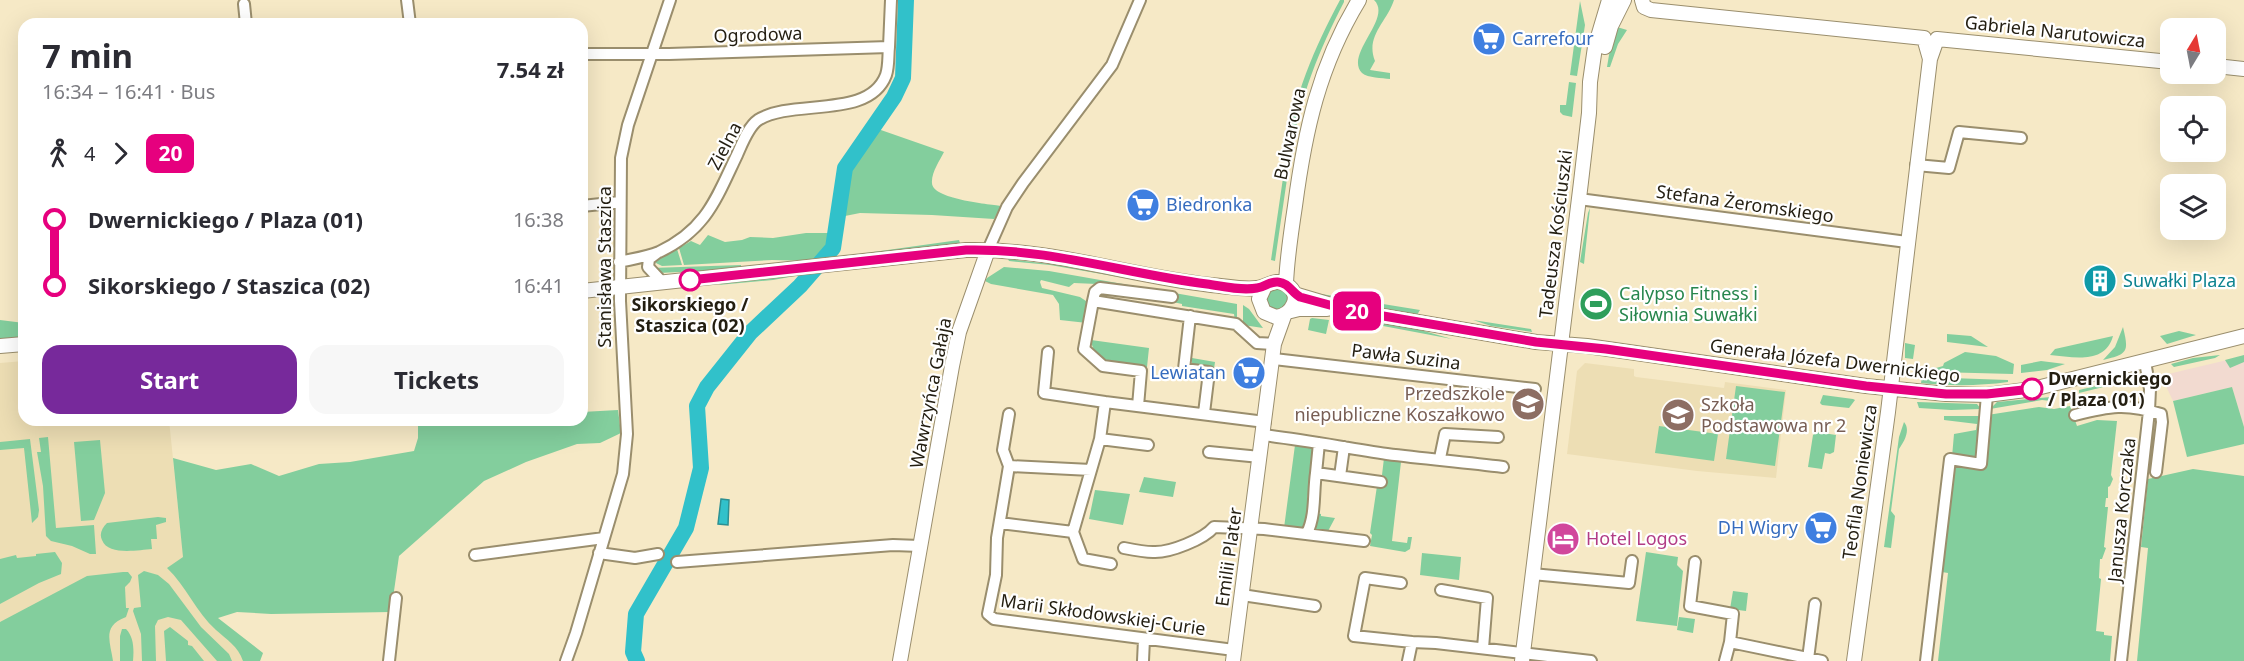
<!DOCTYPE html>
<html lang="en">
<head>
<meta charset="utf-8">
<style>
  :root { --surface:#fff; --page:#f7f7f7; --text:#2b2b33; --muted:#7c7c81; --accent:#77299b }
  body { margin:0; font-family:"Noto Sans",sans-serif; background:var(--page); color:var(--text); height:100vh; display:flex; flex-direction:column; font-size:22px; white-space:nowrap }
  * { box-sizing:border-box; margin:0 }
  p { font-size:20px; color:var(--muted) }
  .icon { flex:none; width:33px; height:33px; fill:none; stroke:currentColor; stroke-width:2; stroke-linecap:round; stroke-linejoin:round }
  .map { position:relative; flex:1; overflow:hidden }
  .panel { position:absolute; left:18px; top:18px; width:570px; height:408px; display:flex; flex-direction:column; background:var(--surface); border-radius:18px; box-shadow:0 6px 24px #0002 }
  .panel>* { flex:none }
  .badge { padding:0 12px; border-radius:9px; font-size:21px; line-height:39px }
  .needle { width:39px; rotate:10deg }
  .buttons { position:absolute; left:2160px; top:18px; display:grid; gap:12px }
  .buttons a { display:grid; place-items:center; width:66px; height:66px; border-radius:12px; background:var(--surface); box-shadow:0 6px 24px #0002; font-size:30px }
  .map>.badge { position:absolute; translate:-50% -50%; box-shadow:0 0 0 3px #fff }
  .legs { display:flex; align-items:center; gap:9px; height:66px; padding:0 24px; font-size:20px }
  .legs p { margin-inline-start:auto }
  .head { display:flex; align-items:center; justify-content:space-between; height:102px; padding:0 24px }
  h1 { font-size:33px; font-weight:700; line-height:45px }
  .button { display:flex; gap:12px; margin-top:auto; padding:12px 24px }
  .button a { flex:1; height:69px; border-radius:18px; background:var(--accent); color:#fff; font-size:24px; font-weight:700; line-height:69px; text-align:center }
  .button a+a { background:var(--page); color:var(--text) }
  ul { padding:0 24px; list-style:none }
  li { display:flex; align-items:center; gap:21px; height:66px; font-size:22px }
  li i { display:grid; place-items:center; width:9px; height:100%; margin:0 8px; background:currentColor }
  li i::after { content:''; width:15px; height:15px; margin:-8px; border:4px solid; border-radius:50%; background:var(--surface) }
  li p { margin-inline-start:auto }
  li:first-child i { background:linear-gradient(#0000 50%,currentColor 0) }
  li:last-child i { background:linear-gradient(currentColor 50%,#0000 0) }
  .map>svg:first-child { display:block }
  .commercial { fill:#f2dad0 }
  .built { fill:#eddeb4 }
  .green { fill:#83ce9d }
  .water { fill:#31c1ca; stroke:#2d9092; stroke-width:1.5 }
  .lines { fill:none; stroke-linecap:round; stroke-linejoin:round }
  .river { stroke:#31c1ca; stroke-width:16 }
  .street-casing { stroke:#9a8e6d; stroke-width:14 }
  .secondary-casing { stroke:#9a8e6d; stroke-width:16 }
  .street { stroke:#fff; stroke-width:10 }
  .secondary { stroke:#fff; stroke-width:14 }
  .line-1-casing { stroke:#fff; stroke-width:14 }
  .line-1 { stroke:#e6007e; stroke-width:9 }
  .stop-1-dot { fill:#fff; stroke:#e6007e; stroke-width:3 }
  .labels { text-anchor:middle; stroke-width:4.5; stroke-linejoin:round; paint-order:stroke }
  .street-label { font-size:18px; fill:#231e11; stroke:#fff }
  .shop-label { font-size:18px; fill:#366cbe; stroke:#fff; text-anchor:start }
  .culture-label { font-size:18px; fill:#0d838f; stroke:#fff; text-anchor:start }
  .leisure-label { font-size:18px; fill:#27864d; stroke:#fff; text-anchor:start }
  .stop-label { font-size:18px; font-weight:bold; fill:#231e11; stroke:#fff }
  .education-label { font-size:18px; fill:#785e54; stroke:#fff; text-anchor:end }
  .hotel-label { font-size:18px; fill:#b23c85; stroke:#fff; text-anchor:start }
</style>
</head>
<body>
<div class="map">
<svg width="2244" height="661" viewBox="0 0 2244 661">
  <rect width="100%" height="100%" fill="#f6e9c6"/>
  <path class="commercial" d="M2244,356V427L2232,387L2173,401L2165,384L2164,375Z"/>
  <path class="built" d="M24,361V420H169L181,536L202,607L263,653L260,661H0V363Z
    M1585,363L1634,369V376L1636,377L1724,388L1725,382L1786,390L1776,478L1697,471L1567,454L1577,371Z"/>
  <path class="green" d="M1340,0H1344V2C1319,50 1300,97 1292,150L1287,152C1292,98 1315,47 1340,0Z
    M1374,0H1394C1387,22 1365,36 1375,61L1370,70L1390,73V79C1382,78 1368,78 1362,73C1344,54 1393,18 1374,0Z
    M1580,1L1585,25L1577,76L1570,75Z
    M1617,27L1627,30L1618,44L1610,67H1607L1609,55Z
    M1569,82L1576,83L1572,117L1563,115L1560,112V105H1566Z
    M878,129L944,152C940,160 931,173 932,183C932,199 988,204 1001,206L994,219L932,215L860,213L845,216L848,173Z
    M1283,178L1287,179L1275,261L1271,260Z
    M1590,208L1584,264L1580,262L1588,213Z
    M806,233H830V240L822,255L810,261L772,260L684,265L679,248L691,241L700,245L708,235L725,242L742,240L750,237L773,238Z
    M959,240L960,243L849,257L859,254Z
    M677,249L682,265L662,266L656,263L655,259Z
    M1008,259L1101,270L1176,287L1050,265L1009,261Z
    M741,265V269L659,273L651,268Z
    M1004,267L1049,271L1237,304V321H1235L1234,314L1182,306V304L1173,302L1174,294L1097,284L1074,283L1069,287L1041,280L1040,282L1042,288L1080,297L1089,303L1087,323L1060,320L1059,304L1053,295L991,284L985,281L987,278Z
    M795,276L773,280L718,285L730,281Z
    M1269,283L1294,294L1276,317L1260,294Z
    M1315,293L1420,310L1417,315H1413L1314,297Z
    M1243,305L1249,309L1263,328L1243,325Z
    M1314,313L1355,316L1410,327L1452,339Z
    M1312,318L1329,320L1326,334L1308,330L1310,319Z
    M0,320L24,323V339L0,342Z
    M1473,320L1531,329L1532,332L1491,326Z
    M2123,327C2129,352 2128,354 2103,360L2115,347Z
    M2179,331L2196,335L2167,344L2160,336Z
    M1947,334L1971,336L1988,347L1947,342Z
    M2113,336C2105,365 2073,357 2050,355L2055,349Z
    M1091,340L1149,348L1147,367C1124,365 1095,368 1091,340Z
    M1905,343L1915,345L1913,359L1905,358Z
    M1965,352L1996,356L2014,364L2013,374L1937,372L1936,368L1943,366L1944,363Z
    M2220,355L2215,358L2174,367L2171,364L2193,358Z
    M2244,355V362L2230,368L2225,360Z
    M1192,358L1215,362L1214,369L1192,367Z
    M2041,361L2065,364L2047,370L2021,373V365Z
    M1922,377L2008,380V382C1979,386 1950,386 1921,383Z
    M2134,377L2140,378L2079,393V390Z
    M1736,386L1785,392L1775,466L1726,459Z
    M2232,387L2244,427V444L2187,457L2173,401Z
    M1823,395L1853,399L1855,400L1849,408L1822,405L1820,403Z
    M2051,397V401L2042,400L1990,409L1997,402Z
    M1917,402L1977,404L1981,409L1951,410L1919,408Z
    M2070,406L2077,426L2097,420L2117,421L2111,475L2113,479L2110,486L2108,487V498H2106L2105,507H2108L2104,547L2106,548L2102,559H2100L2099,578L2101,579L2096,631L2104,632V635L2112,636L2110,661H1938L1948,573L1942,572L1954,434L1976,430L1977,424L1944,420V416H1981L2039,407L2054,409Z
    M618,410L621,433L600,443L577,444L526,462L484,481L399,556L391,612L271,614L237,612L218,618L263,653L260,661H243C238,646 227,640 216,630C196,612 186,586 167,568L183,557L173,458L216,470L251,464L279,476L319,464L350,462L414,451L418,438V420H582V412Z
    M263,420H354C340,422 272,426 263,420Z
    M1904,422C1911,430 1904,442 1899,449L1891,511L1895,516L1891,548L1884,547L1899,437Z
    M1659,426L1718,434L1714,461L1655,453Z
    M1817,432L1836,435L1834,452L1830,454L1825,453L1822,469L1808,467L1813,435Z
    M48,437L56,528L94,525L96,554H90L72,546L51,541L46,536L43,486L37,452H41L39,438Z
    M30,439L39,510L38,517L32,523L24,448L0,450V442Z
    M100,440L105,493L94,520L81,521L74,442Z
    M1295,445L1315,447L1307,501L1308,508L1315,513L1321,514V516L1335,518L1327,533L1284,528Z
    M1384,458L1401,462L1392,541L1407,543L1408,537H1412L1410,549L1405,552L1370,546L1372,535L1370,533L1377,486L1385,487L1386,478L1382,475Z
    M2193,469L2244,476V661H2137L2148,548L2141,547L2148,479Z
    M1144,477L1176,482L1173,497L1139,492Z
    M1095,490L1130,494L1123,525L1089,519Z
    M158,517L166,518V522L156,525L157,539H151L152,549C138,550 108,556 102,540C99,534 102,528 107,523Z
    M55,552L62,563L61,574L39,583L0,604V559L16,555L17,558L36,556V554Z
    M1646,552L1678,557L1677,565L1683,571L1677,626L1636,621Z
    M1422,553L1461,557L1459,580L1420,575Z
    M144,571L158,575L169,584L201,627L229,654L232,661H217L181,620L168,617L158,620L155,626L156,661H142L141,634L133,611L134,608L141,607L138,575Z
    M123,572H128L132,577L130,582L125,587L126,608H129L126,617C102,626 110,641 113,661H0V622L87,576Z
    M1733,591L1748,593L1746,611L1730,609Z
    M1679,617L1695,619L1693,633L1677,630Z
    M170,627L188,641V645L192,646L204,661H166L164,631Z
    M122,629H126C134,637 134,650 133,661H120V636Z"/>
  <path class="water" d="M721,499L729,500L728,525L718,524Z"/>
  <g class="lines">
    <path class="river" d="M637,661L633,652L636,614L686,528L701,468L697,406L707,387L750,333L800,286L833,248L845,168L894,97L903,78L906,0"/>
    <defs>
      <path id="street" d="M407,0L410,24
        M244,4L246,24
        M582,54H669L889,47L891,0
        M1916,165L1949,168L1959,132L2021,138
        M1579,199L1907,242
        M582,206L620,202
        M988,250L1007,207L1023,183L1112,65L1140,0
        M657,253L649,259L648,267L663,283
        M619,262C632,259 647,257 659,252C706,230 716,199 737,155C742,144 748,127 758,120C793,98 869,120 886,75C889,66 888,56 889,47
        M1093,301L1095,292L1100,288L1172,297
        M1190,316L1184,369L1209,372L1204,413
        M1048,352L1044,393L1105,402
        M1274,359L1535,389
        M1138,406L1141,371L1103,366L1084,349L1093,301L1236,324L1257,343L1274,344
        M2075,415C2110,406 2126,403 2161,414L2162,422L2156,472
        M1263,435C1305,440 1346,448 1387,454C1426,459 1464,462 1503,467
        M1100,439L1148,445
        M1209,452L1260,457
        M1440,458L1445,434L1498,437
        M1009,466L1003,450L1009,414
        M1091,470L1073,532L1083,559L1111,564
        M1316,473L1319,443
        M1340,476L1344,447
        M1000,523L1073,532
        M1307,533C1316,515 1313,493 1316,473L1381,482
        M1124,548C1134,550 1144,552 1153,552C1170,553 1204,539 1214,527L1264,529L1364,541
        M599,553L635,558L658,554
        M475,555L604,538
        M677,562L893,545L920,546
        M1695,562L1690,606L1733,614L1730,642L1822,661
        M1532,574L1629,583L1632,561
        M1401,583L1365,578L1354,636L1412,642L1436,643L1591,661
        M1441,590L1487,598L1483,648
        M1242,595L1315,606
        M1234,650L994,619L988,614L996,575L997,538L1009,466L1091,470L1100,439L1105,402L1265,422
        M1808,659L1815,604
        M389,661L396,598
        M566,661L576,633L623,474L627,434L620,301L621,158L628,125L670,0
        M1143,661L1144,639
        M1408,661L1412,642
        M1725,661L1730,642
        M1926,661L1950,459L1981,464L1987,395
        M2121,661L2149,411L2150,389L2145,362"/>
      <path id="secondary" d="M1642,0L1644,7L1651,10L1924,38L1930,59
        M1605,47L1611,26L1624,0
        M2216,66L2244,69
        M1286,284C1287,258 1291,232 1295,206C1305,130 1319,66 1359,0
        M582,291L966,250C1052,248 1128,276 1211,285C1225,286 1243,290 1257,288C1268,287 1275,277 1287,285C1303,295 1292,315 1276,317L1264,312L1259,299L1265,286
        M1294,294L1348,310L1536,342L1587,346L1866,386L1946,394L1987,395L2033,389L2244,336
        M1291,311L1299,309H1327
        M0,346L24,344
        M900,661L952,366L959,332L988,250
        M1233,661L1274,344L1284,316
        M1522,661L1581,182L1589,113L1590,82L1595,47L1609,0
        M1854,661L1888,412L1930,59L1937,39L2170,62"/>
    </defs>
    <use href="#street" class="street-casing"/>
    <use href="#secondary" class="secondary-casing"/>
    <use href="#street" class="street"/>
    <use href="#secondary" class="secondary"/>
  </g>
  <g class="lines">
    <defs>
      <path id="line-1" d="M690,280L966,250C1049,248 1126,274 1207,284C1222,286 1241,291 1257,288C1265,287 1270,281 1278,282C1289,283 1291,292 1300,297L1348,310L1536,342L1606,349L1866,386L1946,394H1987L2032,389"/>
    </defs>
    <use href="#line-1" class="line-1-casing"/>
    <use href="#line-1" class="line-1"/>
  </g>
  <defs>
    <symbol id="supermarket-disc" viewBox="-11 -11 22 22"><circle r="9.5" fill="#3f7fe0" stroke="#fff"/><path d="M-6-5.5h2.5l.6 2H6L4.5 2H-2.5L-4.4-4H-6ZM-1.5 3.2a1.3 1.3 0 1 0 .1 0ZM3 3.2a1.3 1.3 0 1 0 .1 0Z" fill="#fff"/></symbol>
    <symbol id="building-disc" viewBox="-11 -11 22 22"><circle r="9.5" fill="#0f9aa8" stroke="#fff"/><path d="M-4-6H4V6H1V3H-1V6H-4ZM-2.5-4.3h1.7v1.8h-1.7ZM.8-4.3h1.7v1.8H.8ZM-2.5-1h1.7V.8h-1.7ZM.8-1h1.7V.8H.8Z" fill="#fff"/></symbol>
    <symbol id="stadium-disc" viewBox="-11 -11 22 22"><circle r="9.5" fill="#2e9e5b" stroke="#fff"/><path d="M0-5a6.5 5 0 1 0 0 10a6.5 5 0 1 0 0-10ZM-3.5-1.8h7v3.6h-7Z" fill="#fff"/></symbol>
    <symbol id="school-disc" viewBox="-11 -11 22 22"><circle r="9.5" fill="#8d6e63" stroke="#fff"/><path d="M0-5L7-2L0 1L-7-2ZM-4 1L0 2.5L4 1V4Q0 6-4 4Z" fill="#fff"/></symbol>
    <symbol id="hotel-disc" viewBox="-11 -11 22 22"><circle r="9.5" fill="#d1479c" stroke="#fff"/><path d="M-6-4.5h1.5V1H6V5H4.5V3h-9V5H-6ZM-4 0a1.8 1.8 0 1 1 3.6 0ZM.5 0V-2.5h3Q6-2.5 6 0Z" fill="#fff"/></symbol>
  </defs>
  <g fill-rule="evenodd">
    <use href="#supermarket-disc" x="1470" y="20" width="38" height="38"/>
    <use href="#supermarket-disc" x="1124" y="186" width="38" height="38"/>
    <use href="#building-disc" x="2081" y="262" width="38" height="38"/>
    <use href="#stadium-disc" x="1577" y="285" width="38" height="38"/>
    <use href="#supermarket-disc" x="1230" y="354" width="38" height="38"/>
    <use href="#school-disc" x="1509" y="385" width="38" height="38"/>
    <use href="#school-disc" x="1659" y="396" width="38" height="38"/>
    <use href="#supermarket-disc" x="1802" y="509" width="38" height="38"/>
    <use href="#hotel-disc" x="1544" y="520" width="38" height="38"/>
  </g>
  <g class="stop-1-dot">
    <circle cx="690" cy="280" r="10"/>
    <circle cx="2032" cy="389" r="10"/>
  </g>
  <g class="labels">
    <g class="street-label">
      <text transform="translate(2055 32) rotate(6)" y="6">Gabriela Narutowicza</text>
      <text transform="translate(758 35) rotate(-2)" y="6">Ogrodowa</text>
      <text transform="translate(1290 134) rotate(-78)" y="6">Bulwarowa</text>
      <text transform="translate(725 146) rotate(-62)" y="6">Zielna</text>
      <text transform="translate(1745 204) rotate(8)" y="6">Stefana Żeromskiego</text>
      <text transform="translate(1556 234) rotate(-83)" y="6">Tadeusza Kościuszki</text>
      <text transform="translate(605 267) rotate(-90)" y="6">Stanisława Staszica</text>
      <text transform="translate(1406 357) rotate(7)" y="6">Pawła Suzina</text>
      <text transform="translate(1835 361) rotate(7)" y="6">Generała Józefa Dwernickiego</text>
      <text transform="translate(931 393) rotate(-79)" y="6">Wawrzyńca Gałaja</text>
      <text transform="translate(1860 482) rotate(-82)" y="6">Teofila Noniewicza</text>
      <text transform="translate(2122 510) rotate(-84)" y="6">Janusza Korczaka</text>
      <text transform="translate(1229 557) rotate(-82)" y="6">Emilii Plater</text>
      <text transform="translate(1103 615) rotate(8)" y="6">Marii Skłodowskiej-Curie</text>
    </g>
    <g class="shop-label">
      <text x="1512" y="45">Carrefour</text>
      <text x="1166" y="211">Biedronka</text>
      <text x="1226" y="379" text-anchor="end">Lewiatan</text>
      <text x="1798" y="534" text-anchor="end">DH Wigry</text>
    </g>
    <g class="culture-label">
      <text x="2123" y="287">Suwałki Plaza</text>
    </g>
    <g class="leisure-label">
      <text x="1619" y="300">Calypso Fitness i<tspan x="1619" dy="21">Siłownia Suwałki</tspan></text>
    </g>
    <g class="stop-label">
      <text x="690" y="311">Sikorskiego /<tspan x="690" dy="21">Staszica (02)</tspan></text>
      <text x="2048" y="385" text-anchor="start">Dwernickiego<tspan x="2048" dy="21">/ Plaza (01)</tspan></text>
    </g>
    <g class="education-label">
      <text x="1505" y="400">Przedszkole<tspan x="1505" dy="21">niepubliczne Koszałkowo</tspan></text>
      <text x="1701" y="411" text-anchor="start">Szkoła<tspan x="1701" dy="21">Podstawowa nr 2</tspan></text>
    </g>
    <g class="hotel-label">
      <text x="1586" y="545">Hotel Logos</text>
    </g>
  </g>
</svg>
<div class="buttons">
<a><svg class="needle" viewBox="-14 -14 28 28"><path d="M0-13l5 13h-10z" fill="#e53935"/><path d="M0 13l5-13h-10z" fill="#7c7c81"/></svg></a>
<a><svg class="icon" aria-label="locate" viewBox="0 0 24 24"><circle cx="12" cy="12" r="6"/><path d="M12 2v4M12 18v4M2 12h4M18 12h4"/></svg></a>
<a><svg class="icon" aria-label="layers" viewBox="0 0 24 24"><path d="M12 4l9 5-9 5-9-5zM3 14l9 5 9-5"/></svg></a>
</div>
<b class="badge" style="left:1357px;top:311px;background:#e6007e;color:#fff">20</b>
<section class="panel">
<div class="head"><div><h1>7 min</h1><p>16:34 – 16:41 · Bus</p></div><b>7.54 zł</b></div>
<div class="legs"><svg class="icon" aria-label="walk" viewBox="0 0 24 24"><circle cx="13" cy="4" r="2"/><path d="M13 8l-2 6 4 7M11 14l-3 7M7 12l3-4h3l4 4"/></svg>4<svg class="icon" aria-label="forward" viewBox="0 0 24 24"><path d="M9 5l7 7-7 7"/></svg><b class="badge" style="background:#e6007e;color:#fff">20</b></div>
<ul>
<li><i style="color:#e6007e"></i><b>Dwernickiego / Plaza (01)</b><p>16:38</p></li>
<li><i style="color:#e6007e"></i><b>Sikorskiego / Staszica (02)</b><p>16:41</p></li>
</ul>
<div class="button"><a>Start</a><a>Tickets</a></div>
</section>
</div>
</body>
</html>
